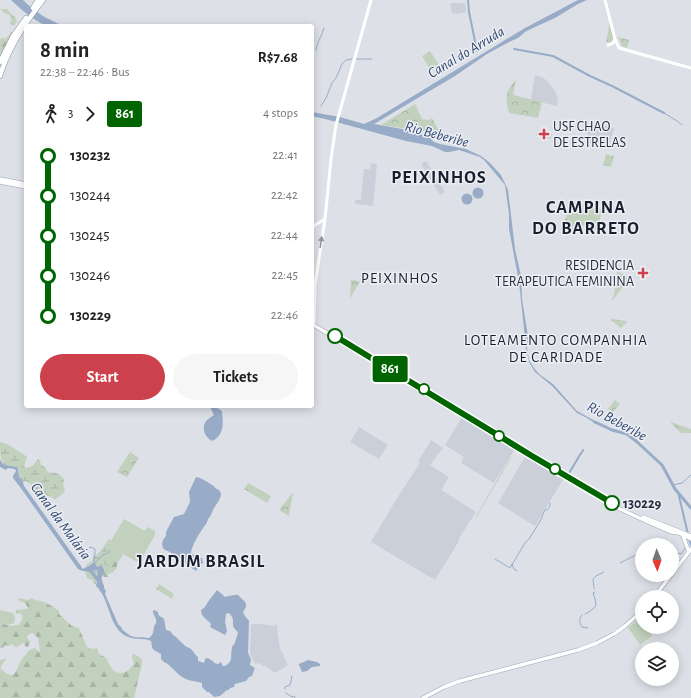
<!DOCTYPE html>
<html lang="en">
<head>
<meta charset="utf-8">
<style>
  :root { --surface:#fff; --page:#f6f6f6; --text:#222; --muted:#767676; --accent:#cd414d }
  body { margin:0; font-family:"Alegreya Sans",sans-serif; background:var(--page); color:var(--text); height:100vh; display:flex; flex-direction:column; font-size:15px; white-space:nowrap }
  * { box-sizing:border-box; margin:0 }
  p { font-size:13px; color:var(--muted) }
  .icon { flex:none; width:22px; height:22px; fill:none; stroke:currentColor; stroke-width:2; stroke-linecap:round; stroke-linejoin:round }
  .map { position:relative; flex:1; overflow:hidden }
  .drawer { position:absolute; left:24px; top:24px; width:290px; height:384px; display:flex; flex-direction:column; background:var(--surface); border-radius:4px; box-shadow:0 2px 10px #0003 }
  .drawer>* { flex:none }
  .badge { padding:0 8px; border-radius:3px; font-size:14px; line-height:26px }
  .needle { width:26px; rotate:178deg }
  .fabs { position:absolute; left:635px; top:538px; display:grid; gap:8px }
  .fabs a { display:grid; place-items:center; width:44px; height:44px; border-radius:50%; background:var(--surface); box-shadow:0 2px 10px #0003; font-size:20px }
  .map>.badge { position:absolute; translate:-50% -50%; box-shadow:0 0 0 2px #fff }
  .legs { display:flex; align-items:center; gap:6px; height:44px; padding:0 16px; font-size:13px }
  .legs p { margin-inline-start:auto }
  .headline { display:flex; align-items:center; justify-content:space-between; height:68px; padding:0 16px }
  h1 { font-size:22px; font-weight:600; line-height:30px }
  .action { display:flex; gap:8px; margin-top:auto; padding:8px 16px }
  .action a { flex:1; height:46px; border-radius:24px; background:var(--accent); color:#fff; font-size:16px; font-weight:600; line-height:46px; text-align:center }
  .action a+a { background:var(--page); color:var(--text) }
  ul { padding:0 16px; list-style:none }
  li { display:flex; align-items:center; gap:14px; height:40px; font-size:15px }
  li i { display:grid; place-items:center; width:6px; height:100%; margin:0 5px; background:currentColor }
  li i::after { content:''; width:10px; height:10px; margin:-5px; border:3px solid; border-radius:50%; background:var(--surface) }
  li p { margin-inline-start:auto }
  li:first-child i { background:linear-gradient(#0000 50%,currentColor 0) }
  li:last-child i { background:linear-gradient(currentColor 50%,#0000 0) }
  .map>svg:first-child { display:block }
  .built { fill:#cbcfd9 }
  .forest { fill:url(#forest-firs) }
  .wetland { fill:url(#wetland-marsh) }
  .park { fill:url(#park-crowns) }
  .pitch { fill:#c2d1be }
  .water { fill:#98acc7 }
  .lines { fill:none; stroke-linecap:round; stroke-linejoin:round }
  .stream { stroke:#98acc7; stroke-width:1 }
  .canal { stroke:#98acc7; stroke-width:2 }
  .river { stroke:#98acc7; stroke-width:3 }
  .primary-casing { stroke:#9da4b3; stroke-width:4.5 }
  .highway-casing { stroke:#858d9e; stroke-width:5.5 }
  .secondary { stroke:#fff; stroke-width:3 }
  .primary { stroke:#fff; stroke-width:3.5 }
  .highway { stroke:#fff; stroke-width:4.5 }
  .oneway { fill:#93969e }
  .line-1-casing { stroke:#fff; stroke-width:9 }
  .line-1 { stroke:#006400; stroke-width:6 }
  .poi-dot { fill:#cd414d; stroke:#edeff5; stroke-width:1.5 }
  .stop-1-dot { fill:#fff; stroke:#006400; stroke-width:2 }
  .labels { text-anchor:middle; stroke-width:3; stroke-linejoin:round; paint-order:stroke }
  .poi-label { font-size:14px; fill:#272e3e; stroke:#edeff5; text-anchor:start }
  .stop-label { font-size:14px; font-weight:bold; fill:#272e3e; stroke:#edeff5; text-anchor:start }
  .water-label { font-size:15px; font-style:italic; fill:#314a71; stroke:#edeff5 }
  .neighbourhood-label { font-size:15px; letter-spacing:1px; fill:#191f2e; stroke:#edeff5 }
  .district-label { font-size:18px; font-weight:bold; letter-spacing:1px; fill:#191f2e; stroke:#edeff5 }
</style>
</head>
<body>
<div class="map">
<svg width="691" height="698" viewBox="0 0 691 698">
  <defs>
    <pattern id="forest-firs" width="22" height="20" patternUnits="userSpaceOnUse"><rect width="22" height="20" fill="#c2d1be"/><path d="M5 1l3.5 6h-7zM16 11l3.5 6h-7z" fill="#a7b4a4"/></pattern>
    <pattern id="wetland-marsh" width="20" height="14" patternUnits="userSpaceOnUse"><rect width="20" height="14" fill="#c2d1be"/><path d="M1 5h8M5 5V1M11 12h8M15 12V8" fill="none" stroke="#a7b4a4"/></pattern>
    <pattern id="park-crowns" width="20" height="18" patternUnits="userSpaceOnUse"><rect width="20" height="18" fill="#c2d1be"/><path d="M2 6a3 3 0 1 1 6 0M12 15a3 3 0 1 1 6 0" fill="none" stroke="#a7b4a4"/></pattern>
  </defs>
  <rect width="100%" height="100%" fill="#dde0e7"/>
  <path class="built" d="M450,3H465L466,12L458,14L452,13Z
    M535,75L542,77L546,80L555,91L558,99L557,106L531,100Z
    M590,122L614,128L609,147L586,142Z
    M537,131L552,134L551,139L536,135Z
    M426,161L445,192L440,195L421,164Z
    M371,163L377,164L373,206L355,204V200H361L364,169H370Z
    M462,417L515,449L494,483L461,463L464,457L445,445Z
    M359,427L388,445L379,459L350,442Z
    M431,440L443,448L430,465L449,477L441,490L476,512L459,538V541L435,580L371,542L394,503L420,463L418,462Z
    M526,455L539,463L542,466L558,477L564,478L535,526L498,503Z
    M251,624H260L275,626L277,624L278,636L280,648L288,665L275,673L265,666H262L260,663L255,664L250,654Z"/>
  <path class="forest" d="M0,7L1,9H8L9,12L15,17L17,22L15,24V25L13,26L10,24V22L12,20L10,18V15L4,13L0,8Z
    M10,31L13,33L0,55V39L3,38L5,39L10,34Z
    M111,539L109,545L123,554L120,560L118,562C117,568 115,573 108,574V577H104L103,575L104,571L101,565L100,566L98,567L101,562L105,563L107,564C109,559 106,551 104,546L108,540Z
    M19,598L28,600L31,598C35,600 37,600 41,601C48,603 53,607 59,611V614L72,626L79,628L87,647L93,649L97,648L99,654L106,658C108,661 109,664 111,667C117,678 130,672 134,663L132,658L133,653L142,659V664L134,698H0V660L7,658L1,666V669L7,674L13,675C17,672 18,665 21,660C23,657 27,654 29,650L35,648L39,652L40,651L38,638L33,633L29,634L27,637L30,642L28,647L25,646L24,643L21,644L20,645L17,647H15L12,644L9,646L5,645L3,648H0V623L11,626L15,625H19L23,618L21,614L16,613V610L27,609L28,608L25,603L18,600Z"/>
  <path class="wetland" d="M0,442L7,444L26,456L27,457L24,465L25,468C31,468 35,464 38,459L41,461L40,464L46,468C48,475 50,472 56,473C59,474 62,476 64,479L63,485L65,491L61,495L56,499L48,496L44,498L40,497C36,491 32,483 25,481L23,482L22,479L19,477V469C15,468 10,467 6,466C0,463 0,450 0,442Z
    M104,546L105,548L107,550L106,555L110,556L108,560L110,563H108L107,564L108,566L106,568V566L105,563L101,562L98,567L96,566L90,564L83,569L90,562L92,561L94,557L100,552Z
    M96,570L98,572L96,577L97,581L95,585L92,580L87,578L85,572H93Z"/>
  <path class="park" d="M609,19L614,39L613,41L610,43L606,42L609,27Z
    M618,37L629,40L627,48L622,46Z
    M516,80L513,95L542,102L538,118L509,113C505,99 505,90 516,80Z
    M415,104L422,119L429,120L432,118L441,135L424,131L381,125Z
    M606,154L614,156L611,167L603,165Z
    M569,201L602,208L598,229L574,224L572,230L568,229L567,226L564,225Z
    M617,271L623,274L629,279L613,300H612C616,291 616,281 617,271Z
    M351,280L360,281L350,299Z
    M613,319L626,321L627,322L621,328L612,321L611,320Z
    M615,400L620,404L612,413L608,409Z
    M671,422L691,429V433H681L671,423Z
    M130,452L139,458L127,477L117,472Z
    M510,458H511L477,516H476Z
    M248,483L271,496L267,503L244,489Z
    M293,492L289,516L279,510Z
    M159,584L174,594L172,599L156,589Z"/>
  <path class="pitch" d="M430,51L439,65L431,71L422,56Z
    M400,116L412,117L411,125L400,123Z
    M571,204L598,210L595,227L568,221Z
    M124,519L143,530H145L148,527L155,531V535L139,563L109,546V544Z
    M0,610L13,613L15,617L14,623L8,625L0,623Z
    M639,619L642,623V627H645L652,636L640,645L628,628Z"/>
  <path class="water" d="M11,0H23C36,13 47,19 64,26C59,26 53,27 48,26C37,23 19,8 11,0Z
    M578,0H587L578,4L555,18L535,27L525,32L518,38L509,42L487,54L455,76L374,124L408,130L429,137L434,142L440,144L466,149L481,156L489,162L501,175L508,190L515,249L521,276L522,299L528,336L527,348L529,360L534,368L539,374L553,384L577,411L595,421L597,423L596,424L587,418L577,413L552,386L535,372L529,362L526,348L519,282L509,229V214L506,192L505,185L484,160L480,157L459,150L449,152H445L432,146L406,141L329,120L312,116V112L340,117L364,124L377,118L525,28Z
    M472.5 193a5.5 5.5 0 1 1 11 0a5.5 5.5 0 1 1-11 0Z
    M461.5 199a5.5 5.5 0 1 1 11 0a5.5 5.5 0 1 1-11 0Z
    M212,406L219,409L222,411C223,422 225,435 212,441C205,437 201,429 206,421C208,419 211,417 214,415L211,409Z
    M0,459C4,469 11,464 18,468L19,477L22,479L24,486L83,569L94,563L96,564L97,567L100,566L101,564L104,570V573C100,579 102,580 104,586V588L106,591L105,594L118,624L121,627L122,629C133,640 135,636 149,638C154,634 153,632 154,627C155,623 157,624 156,620C156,617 153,615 153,611L154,610L158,612C158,617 161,616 164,619L166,630L170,631L174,636H175C178,639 182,643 185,646C189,649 187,646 191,649C194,652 195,655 198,657V661L204,663L205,659L208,658L214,662V663L218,664L221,662L223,666H225C234,661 230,656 232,648C233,642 233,648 235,642C236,639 237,636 238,633C237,631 235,629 234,628C231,622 236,620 229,613L226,614L225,622L227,631L225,635L210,627L211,624C207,619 201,617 201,610L204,608L210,599L217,590L225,597C229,596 232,595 235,595C239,594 238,595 241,598C247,603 248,605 243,612L245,616L249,621L248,653L251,659L250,665L255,668L252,676L249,677L246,681L235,684L234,687L230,688L229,690H227L220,696L214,697L209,692H207L202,687V683C195,681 188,681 182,677C176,673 171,665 164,662L161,659V654C152,648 153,652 151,641C142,637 134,641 124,635C108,624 110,599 96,586L97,581L94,577L97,576L98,571L96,570C90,573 84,572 78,569L23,491L13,478V476L16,471L15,469L8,468L6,470L0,467Z
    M196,477C203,478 208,483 214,486L215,488C228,493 216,503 213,510C211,514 211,516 208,519C207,524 205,525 203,528C199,534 191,547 191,553L196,556L202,558L203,563L200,565L196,571L174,556L170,552L165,550L163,548L162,544L163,540L166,536V532L174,517L184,514L190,502L189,492Z
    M308,660L317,662L320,664V666L312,667L307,671L302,672L299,665V664Z"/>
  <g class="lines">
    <path class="stream" d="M316,50C317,42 322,36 324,28
      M356,59H372
      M321,106L326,98L332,83L336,78L342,64L346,60L352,59
      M664,113L677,121L682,125
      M673,485L682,483L691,475
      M654,545H657
      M89,548L91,547L95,549V553L94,557V563
      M672,551L681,554L686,547
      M495,559L510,568L525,543L529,539L542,518V516L545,510H547L550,506V503
      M95,563L104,554H107L110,550
      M620,563L642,552
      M512,564L514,569L517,571
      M595,589L594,588L593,579L596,576L604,572
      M585,614L589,612L596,606L595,599L593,593L595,592
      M582,615C579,618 579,623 582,627L588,628
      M285,689V687L290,685L292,676
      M286,693L292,697L294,696L295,698"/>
    <path class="canal" d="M468,0L469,12L477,51
      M514,49L553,56L590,76L612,86L664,113
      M582,452L583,450
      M568,475L581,453
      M678,492L688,534
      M689,539L691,545"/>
    <path class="river" d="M595,422L612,430L627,434L636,441L662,465L675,489L691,508
      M89,570H90L97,579"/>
    <defs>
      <path id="primary" d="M0,179L26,184
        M0,182L26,187
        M312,324L406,381L419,390L464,416L517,449L601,498L620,509L648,522L671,532L679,533L691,539
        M409,380L441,400
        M643,517L691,536
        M683,536L689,552
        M672,574L691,549
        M654,597L671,575
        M423,698L444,687L460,681L578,650L597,643L614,634L625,626L642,611"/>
      <path id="highway" d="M33,8L38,0
        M0,62L13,36L26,18
        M0,76C8,48 25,23 43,0"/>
    </defs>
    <use href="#primary" class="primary-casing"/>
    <use href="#highway" class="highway-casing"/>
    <path class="secondary" d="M605,0L615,39L619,48L691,68
      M608,45L613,43L615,39
      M312,227L325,219
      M314,325L315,285L325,219L331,159L336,125L371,0"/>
    <use href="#primary" class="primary"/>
    <use href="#highway" class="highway"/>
  </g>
  <defs><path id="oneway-solid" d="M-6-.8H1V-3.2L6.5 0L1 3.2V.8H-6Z"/></defs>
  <use class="oneway" href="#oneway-solid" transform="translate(321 242) rotate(-81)"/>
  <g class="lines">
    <defs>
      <path id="line-1" d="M335,336L532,456L612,503"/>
    </defs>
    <use href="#line-1" class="line-1-casing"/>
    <use href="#line-1" class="line-1"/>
  </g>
  <g class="poi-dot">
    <path d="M542 128h4v4h4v4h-4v4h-4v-4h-4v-4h4z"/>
    <path d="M641 267h4v4h4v4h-4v4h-4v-4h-4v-4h4z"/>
  </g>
  <g class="stop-1-dot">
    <circle cx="335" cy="336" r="7"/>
    <circle cx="424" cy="389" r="5"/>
    <circle cx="499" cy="436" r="5"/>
    <circle cx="555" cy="469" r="5"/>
    <circle cx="612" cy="503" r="7"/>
  </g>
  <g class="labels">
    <g class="poi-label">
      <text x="553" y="131">USF CHAO<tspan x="553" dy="16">DE ESTRELAS</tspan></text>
      <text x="634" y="270" text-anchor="end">RESIDENCIA<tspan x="634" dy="16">TERAPEUTICA FEMININA</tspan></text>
    </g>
    <g class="stop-label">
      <text x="623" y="508">130229</text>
    </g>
    <g class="water-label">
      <text transform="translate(466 52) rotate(-31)" y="5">Canal do Arruda</text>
      <text transform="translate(437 134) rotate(15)" y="5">Rio Beberibe</text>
      <text transform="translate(617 421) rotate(29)" y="5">Rio Beberibe</text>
      <text transform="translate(61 521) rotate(54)" y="5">Canal da Malária</text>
    </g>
    <g class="neighbourhood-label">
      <text x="400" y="283">PEIXINHOS</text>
      <text x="556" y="345">LOTEAMENTO COMPANHIA<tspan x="556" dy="17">DE CARIDADE</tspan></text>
    </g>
    <g class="district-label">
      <text x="439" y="183">PEIXINHOS</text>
      <text x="586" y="213">CAMPINA<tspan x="586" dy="21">DO BARRETO</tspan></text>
      <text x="201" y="567">JARDIM BRASIL</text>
    </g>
  </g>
</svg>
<div class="fabs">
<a><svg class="needle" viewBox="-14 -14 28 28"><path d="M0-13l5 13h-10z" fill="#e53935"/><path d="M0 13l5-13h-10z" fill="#767676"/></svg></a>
<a><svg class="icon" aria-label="locate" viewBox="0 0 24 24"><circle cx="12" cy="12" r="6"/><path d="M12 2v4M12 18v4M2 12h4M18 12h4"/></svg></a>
<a><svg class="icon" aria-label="layers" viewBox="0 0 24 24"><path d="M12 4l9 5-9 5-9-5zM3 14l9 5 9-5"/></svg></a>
</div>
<b class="badge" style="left:390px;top:369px;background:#006400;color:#fff">861</b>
<section class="drawer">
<div class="headline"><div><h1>8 min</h1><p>22:38 – 22:46 · Bus</p></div><b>R$7.68</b></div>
<div class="legs"><svg class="icon" aria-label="walk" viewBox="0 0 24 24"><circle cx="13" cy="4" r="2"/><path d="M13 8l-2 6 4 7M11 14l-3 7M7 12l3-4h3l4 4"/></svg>3<svg class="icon" aria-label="forward" viewBox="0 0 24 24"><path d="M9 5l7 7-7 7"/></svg><b class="badge" style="background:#006400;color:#fff">861</b><p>4 stops</p></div>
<ul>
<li><i style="color:#006400"></i><b>130232</b><p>22:41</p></li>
<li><i style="color:#006400"></i><span>130244</span><p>22:42</p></li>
<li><i style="color:#006400"></i><span>130245</span><p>22:44</p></li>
<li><i style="color:#006400"></i><span>130246</span><p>22:45</p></li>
<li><i style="color:#006400"></i><b>130229</b><p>22:46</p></li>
</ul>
<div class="action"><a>Start</a><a>Tickets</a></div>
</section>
</div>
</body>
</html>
